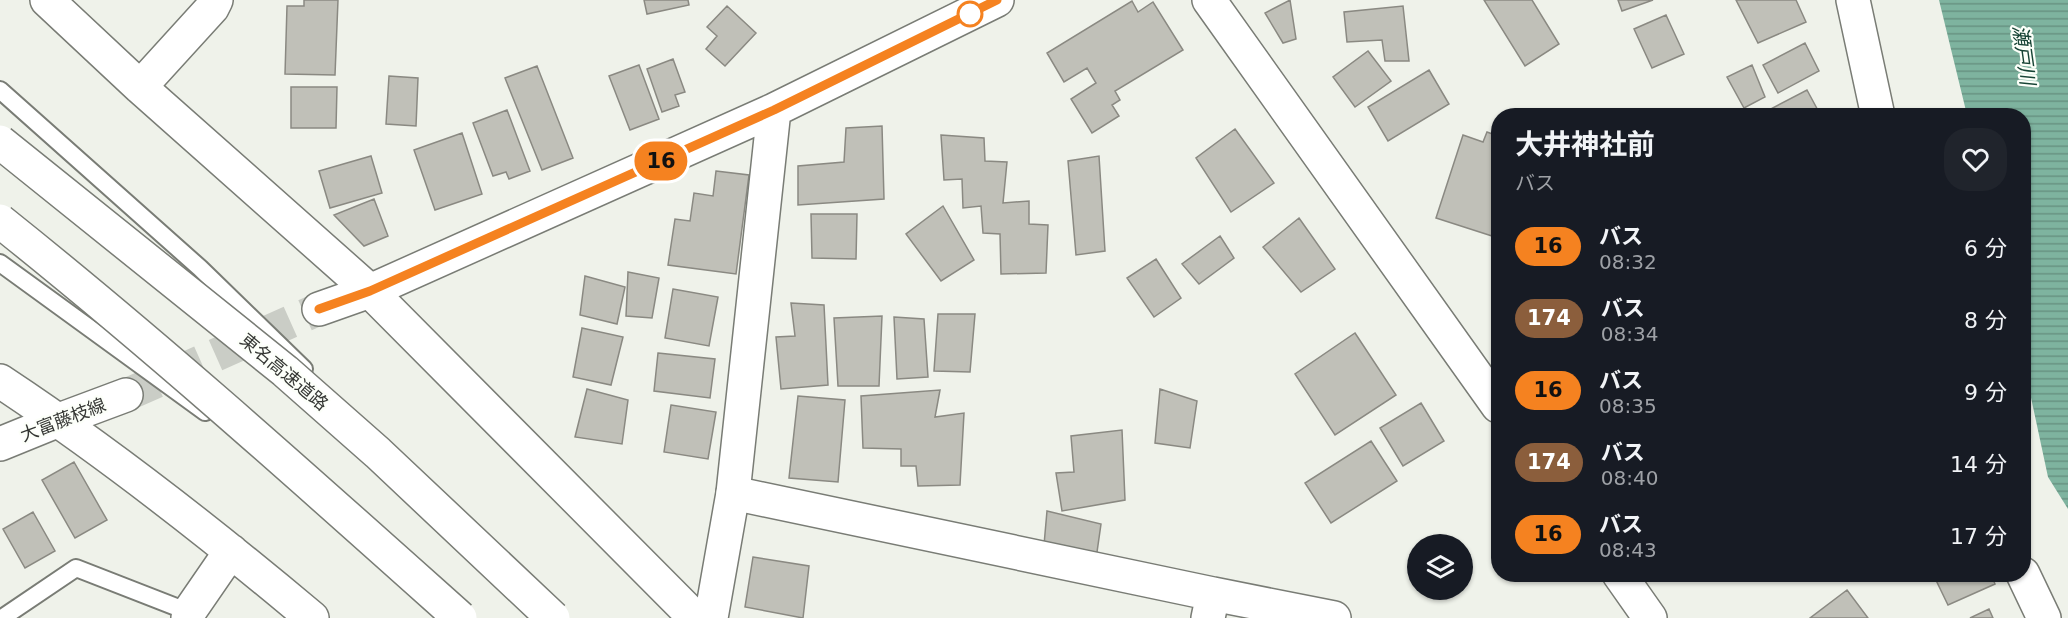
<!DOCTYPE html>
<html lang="ja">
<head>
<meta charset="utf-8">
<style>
  :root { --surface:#171b24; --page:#20242c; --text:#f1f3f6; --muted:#9ea1a6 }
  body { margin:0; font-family:"DejaVu Sans","Noto Sans JP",sans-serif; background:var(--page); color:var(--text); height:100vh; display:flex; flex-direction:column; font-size:22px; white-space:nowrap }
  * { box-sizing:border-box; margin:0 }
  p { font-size:20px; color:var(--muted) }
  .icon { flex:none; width:33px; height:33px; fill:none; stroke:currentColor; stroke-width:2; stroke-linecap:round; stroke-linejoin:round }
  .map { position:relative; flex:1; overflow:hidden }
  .side { position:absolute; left:1491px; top:108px; width:540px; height:474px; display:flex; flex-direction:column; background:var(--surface); border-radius:24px; box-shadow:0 2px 4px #0004 }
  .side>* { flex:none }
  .badge { padding:0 12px; border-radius:20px; font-size:21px; line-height:39px }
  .tools { position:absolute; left:1407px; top:534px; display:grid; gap:12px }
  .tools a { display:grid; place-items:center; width:66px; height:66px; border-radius:50%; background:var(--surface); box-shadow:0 2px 4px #0004; font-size:30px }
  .map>.badge { position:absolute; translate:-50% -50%; box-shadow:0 0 0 3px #fff }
  .round { display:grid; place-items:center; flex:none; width:63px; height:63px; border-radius:24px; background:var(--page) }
  .head { display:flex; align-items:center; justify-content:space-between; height:102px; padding:0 24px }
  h1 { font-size:28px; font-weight:700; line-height:45px }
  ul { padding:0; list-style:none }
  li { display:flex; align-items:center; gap:18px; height:72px; padding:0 24px }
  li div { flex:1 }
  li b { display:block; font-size:22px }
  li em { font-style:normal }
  li .badge { min-width:66px; font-weight:700; text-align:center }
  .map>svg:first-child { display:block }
  .water { fill:url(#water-rules) }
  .building { fill:#c0c0b8; stroke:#8a8982; stroke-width:1.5 }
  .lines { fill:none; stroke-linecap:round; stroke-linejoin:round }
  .secondary-tunnel { stroke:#cacdc6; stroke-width:33; stroke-dasharray:33 16; stroke-linecap:butt }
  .lane-casing { stroke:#797c75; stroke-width:20 }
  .street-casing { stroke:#797c75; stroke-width:36 }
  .secondary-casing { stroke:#797c75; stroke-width:36 }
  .lane { stroke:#fff; stroke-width:16 }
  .street { stroke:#fff; stroke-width:33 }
  .secondary { stroke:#fff; stroke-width:33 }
  .highway-bridge-casing { stroke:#797c75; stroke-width:36; stroke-linecap:butt }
  .highway-bridge { stroke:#fff; stroke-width:33 }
  .line-casing { stroke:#fff; stroke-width:14 }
  .line { stroke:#f58220; stroke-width:9 }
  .stop-dot { fill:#fff; stroke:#f58220; stroke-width:3 }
  .labels { text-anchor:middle; stroke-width:4.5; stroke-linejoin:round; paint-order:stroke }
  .street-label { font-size:18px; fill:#363835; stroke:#fcfff9 }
  .water-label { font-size:20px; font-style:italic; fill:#174435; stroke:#fcfff9 }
</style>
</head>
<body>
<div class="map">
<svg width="2068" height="618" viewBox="0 0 2068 618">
  <defs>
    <pattern id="water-rules" width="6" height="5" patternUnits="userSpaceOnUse" patternTransform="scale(1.5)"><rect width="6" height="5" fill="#7eb39f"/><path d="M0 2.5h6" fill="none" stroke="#689382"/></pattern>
  </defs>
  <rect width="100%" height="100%" fill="#eff2ea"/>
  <path class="water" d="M1939,0H2068V509L2048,477L2024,365V116L1967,115Z"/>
  <path class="building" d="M304,0H338L335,75L285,74L287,6H304Z
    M644,0H688L689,5L647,14Z
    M1290,0L1296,39L1283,43L1265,13Z
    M1484,0H1532L1559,44L1525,66Z
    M1618,0H1653L1622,11Z
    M1736,0H1796L1806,22L1758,43Z
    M1132,1L1138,12L1153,2L1183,50L1115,91L1120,100L1112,105L1119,116L1092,133L1071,99L1096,83L1087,68L1064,82L1047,53Z
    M727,6L756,33L725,66L706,49L717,36L707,27Z
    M1403,6L1409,61H1385L1382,40L1347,42L1344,12Z
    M1666,15L1684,54L1652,68L1634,29Z
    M1805,43L1819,71L1778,93L1763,65Z
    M1368,51L1391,81L1355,107L1333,77Z
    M673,59L685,92L675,95L679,106L662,112L647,69Z
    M639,65L659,119L630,130L609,76Z
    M1752,65L1765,97L1744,108L1727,77Z
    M537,66L573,158L542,170L505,78Z
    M1429,70L1449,104L1388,141L1368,107Z
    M389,76L418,78L416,126L386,124Z
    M291,87H337L336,128H291Z
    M1807,90L1821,116H1767L1765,112Z
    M507,110L530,171L509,179L506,172L493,176L473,123Z
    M882,126L884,199L798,205V166L844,162L846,128Z
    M1235,129L1274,183L1231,212L1196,158Z
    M1487,132L1498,136V216L1492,236L1436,218L1463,135L1483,142Z
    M462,133L482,194L435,210L414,150Z
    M941,135L984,138L985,161L1007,162L1003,203L1029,201V224L1048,225L1046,273L1001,274L1000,234L983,233L981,206L963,208L962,179L944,180Z
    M371,156L382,193L330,208L319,171Z
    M1099,156L1105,251L1076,255L1068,161Z
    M716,171L749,175L736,274L668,265L675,219L690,221L694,193L713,196Z
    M374,199L388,236L364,246L334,215Z
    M943,206L974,260L941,281L906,234Z
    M811,214H857L856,259L812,258Z
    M1299,218L1335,269L1301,292L1263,247Z
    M1220,236L1234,258L1199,284L1182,264Z
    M1156,259L1181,298L1154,317L1127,278Z
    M628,272L659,278L652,318L626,316Z
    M585,276L625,287L617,324L580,315Z
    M673,289L718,297L709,346L665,338Z
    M791,303L824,305L828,385L781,389L776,337L795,336Z
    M938,314H975L970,372L934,371Z
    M882,316L879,386H838L834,318Z
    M894,317L924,319L928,377L897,379Z
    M582,328L623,337L611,385L573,377Z
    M1355,333L1396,395L1335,435L1295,374Z
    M658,353L715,359L710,398L654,391Z
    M587,389L628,400L622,444L575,437Z
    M1160,389L1197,401L1190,448L1155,443Z
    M940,390L935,417L964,413L960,485L918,486L916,466H901V449L863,448L861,396Z
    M798,396L845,400L838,482L789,478Z
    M1421,403L1444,441L1403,466L1380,428Z
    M671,405L716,412L708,459L664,452Z
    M1122,430L1125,500L1062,511L1056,473L1074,472L1071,436Z
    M1371,441L1397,481L1331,523L1305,483Z
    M74,462L107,520L75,538L42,480Z
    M1047,511L1101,524L1096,559L1044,545Z
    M33,512L55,551L25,568L3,529Z
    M753,557L809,566L803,618L745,607Z
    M1933,574H1991L1995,584L1948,605Z
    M1847,590L1868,618H1810Z
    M1989,609L1993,618H1970Z"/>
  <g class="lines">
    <path class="secondary-tunnel" d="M126,395L319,309"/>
    <defs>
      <path id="lane" d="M0,90L200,268L304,369
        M0,263L205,412
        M2,618L76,568L189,612"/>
      <path id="street" d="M47,0L140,87L370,291L695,618
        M1853,0L1878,116
        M140,87L212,8L216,0
        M0,381C109,453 212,534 312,618
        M733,493L1213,594L1208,618
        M2023,574L2044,618
        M1213,594L1334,618
        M188,618L189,612L231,551"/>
      <path id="secondary" d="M1209,0L1498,406
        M319,309L370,291L774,110L997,0
        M0,444L59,420L126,395
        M1619,574L1650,618
        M711,618L733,493L774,110"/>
    </defs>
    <use href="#lane" class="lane-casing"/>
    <use href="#street" class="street-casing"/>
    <use href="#secondary" class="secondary-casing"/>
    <use href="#lane" class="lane"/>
    <use href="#street" class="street"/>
    <use href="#secondary" class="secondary"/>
    <defs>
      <path id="highway-bridge" d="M0,142L285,371L378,453L553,618
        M0,221C158,347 309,483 460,618"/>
    </defs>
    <use href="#highway-bridge" class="highway-bridge-casing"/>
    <use href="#highway-bridge" class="highway-bridge"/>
  </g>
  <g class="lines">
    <defs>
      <path id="line" d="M319,309L370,291L774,110L997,0"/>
    </defs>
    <use href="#line" class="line-casing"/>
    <use href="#line" class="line"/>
  </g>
  <circle class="stop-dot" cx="970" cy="14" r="12"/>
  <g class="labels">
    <g class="street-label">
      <text transform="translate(284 372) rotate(40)" y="6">東名高速道路</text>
      <text transform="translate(63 420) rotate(-21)" y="6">大富藤枝線</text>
    </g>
    <g class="water-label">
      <text transform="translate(2024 55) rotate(82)" y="7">瀬戸川</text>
    </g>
  </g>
</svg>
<div class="tools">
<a><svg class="icon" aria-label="layers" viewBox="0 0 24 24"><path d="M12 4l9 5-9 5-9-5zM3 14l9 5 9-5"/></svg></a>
</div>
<b class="badge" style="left:661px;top:161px;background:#f58220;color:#111">16</b>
<section class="side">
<div class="head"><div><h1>大井神社前</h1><p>バス</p></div><a class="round"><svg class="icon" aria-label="heart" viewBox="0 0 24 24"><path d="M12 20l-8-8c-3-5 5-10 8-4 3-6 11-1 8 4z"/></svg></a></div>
<ul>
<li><span class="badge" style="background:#f58220;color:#111">16</span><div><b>バス</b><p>08:32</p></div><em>6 分</em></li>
<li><span class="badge" style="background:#8b5e3c;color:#fff">174</span><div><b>バス</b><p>08:34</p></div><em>8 分</em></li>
<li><span class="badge" style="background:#f58220;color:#111">16</span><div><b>バス</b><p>08:35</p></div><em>9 分</em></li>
<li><span class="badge" style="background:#8b5e3c;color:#fff">174</span><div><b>バス</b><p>08:40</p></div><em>14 分</em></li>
<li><span class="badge" style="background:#f58220;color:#111">16</span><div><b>バス</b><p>08:43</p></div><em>17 分</em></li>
</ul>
</section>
</div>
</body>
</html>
